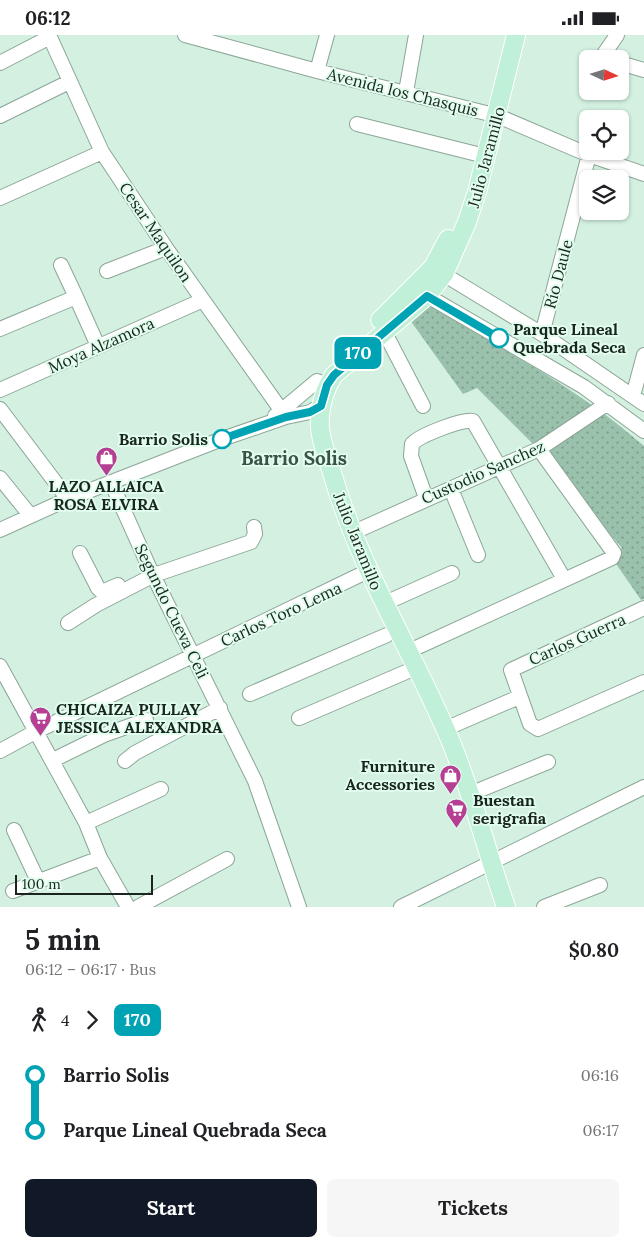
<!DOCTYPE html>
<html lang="en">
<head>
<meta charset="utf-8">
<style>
  :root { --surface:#fff; --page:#f6f6f6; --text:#202124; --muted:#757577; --accent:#111827 }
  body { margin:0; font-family:Lora,serif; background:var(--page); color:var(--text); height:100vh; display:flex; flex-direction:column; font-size:19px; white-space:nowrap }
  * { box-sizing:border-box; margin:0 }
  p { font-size:16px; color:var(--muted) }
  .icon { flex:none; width:28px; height:28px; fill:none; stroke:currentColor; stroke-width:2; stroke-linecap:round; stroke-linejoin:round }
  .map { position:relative; height:872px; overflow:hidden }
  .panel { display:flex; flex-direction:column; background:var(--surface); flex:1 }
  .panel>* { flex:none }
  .badge { padding:0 10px; border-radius:8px; font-size:18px; line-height:32px }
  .needle { width:32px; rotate:94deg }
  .buttons { position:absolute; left:579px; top:15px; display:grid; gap:10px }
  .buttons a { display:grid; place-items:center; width:50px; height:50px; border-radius:8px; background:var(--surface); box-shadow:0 1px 4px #0004; font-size:25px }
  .scale { position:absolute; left:15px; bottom:12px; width:138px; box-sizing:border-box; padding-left:5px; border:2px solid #1a251f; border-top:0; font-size:14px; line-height:18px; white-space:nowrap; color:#1a251f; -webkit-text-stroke:4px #e0fded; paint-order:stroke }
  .map>.badge { position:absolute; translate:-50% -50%; box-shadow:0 0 0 2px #fff }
  .legs { display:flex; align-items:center; gap:8px; height:55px; padding:0 25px; font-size:16px }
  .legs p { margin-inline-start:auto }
  .headline { display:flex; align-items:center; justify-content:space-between; height:85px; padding:0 25px }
  h1 { font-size:28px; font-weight:700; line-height:38px }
  .primary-button { display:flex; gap:10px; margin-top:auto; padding:10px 25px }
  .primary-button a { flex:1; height:58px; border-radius:8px; background:var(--accent); color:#fff; font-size:20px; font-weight:700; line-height:58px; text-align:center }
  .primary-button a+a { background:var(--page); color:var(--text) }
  ul { padding:0 25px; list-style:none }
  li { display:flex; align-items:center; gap:18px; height:55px; font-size:19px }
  li i { display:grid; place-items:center; width:8px; height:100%; margin:0 6px; background:currentColor }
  li i::after { content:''; width:12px; height:12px; margin:-6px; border:4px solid; border-radius:50%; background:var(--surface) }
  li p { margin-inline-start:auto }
  li:first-child i { background:linear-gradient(#0000 50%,currentColor 0) }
  li:last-child i { background:linear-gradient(currentColor 50%,#0000 0) }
  .status { display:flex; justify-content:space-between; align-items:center; height:35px; padding:0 25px; background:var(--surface); direction:ltr }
  .status svg { height:14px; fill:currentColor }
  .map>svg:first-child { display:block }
  .park { fill:url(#park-dots) }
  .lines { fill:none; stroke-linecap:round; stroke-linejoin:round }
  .minor-casing { stroke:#8ca697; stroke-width:16 }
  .major-casing { stroke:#fff; stroke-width:20 }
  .minor { stroke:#fff; stroke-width:14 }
  .major { stroke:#c1f0d8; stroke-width:18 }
  .line-1-casing { stroke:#fff; stroke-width:11 }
  .line-1 { stroke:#00a3b4; stroke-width:8 }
  .stop-1-dot { fill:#fff; stroke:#00a3b4; stroke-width:2.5 }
  .labels { text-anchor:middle; stroke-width:4; stroke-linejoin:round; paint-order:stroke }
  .street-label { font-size:16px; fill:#1a251f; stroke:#e0fded }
  .stop-label { font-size:16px; font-weight:bold; fill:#1a251f; stroke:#e0fded; text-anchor:start }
  .poi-label { font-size:16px; font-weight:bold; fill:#1a251f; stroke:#e0fded; text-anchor:start }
  .quarter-label { font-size:19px; font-weight:bold; fill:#3a5346; stroke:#e0fded }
</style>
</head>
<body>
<div class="status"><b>06:12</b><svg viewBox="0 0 49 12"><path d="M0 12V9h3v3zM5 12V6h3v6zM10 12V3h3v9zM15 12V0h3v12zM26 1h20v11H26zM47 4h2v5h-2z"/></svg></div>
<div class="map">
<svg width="644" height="872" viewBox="0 0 644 872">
  <defs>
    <pattern id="park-dots" width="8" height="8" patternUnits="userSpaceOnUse" patternTransform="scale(1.25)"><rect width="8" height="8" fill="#9ac1ab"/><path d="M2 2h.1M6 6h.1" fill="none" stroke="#7d9d8b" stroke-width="1.8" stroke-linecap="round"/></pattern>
  </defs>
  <rect width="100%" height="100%" fill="#d3f0e0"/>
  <path class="park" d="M427,270C502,313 579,354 644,411V564L641,565L612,523L622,513L533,409L477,353L463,359L410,285Z"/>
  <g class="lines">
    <defs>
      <path id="minor" d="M49,0L102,117L166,213L286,382
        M185,0L317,36L498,81L589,120L644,139
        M608,24L604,19L617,0
        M0,28L50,2
        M620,28L644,35
        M317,36L327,0
        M406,57L416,0
        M0,81L69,47
        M357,89L477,119
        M0,163L102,117
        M61,230L76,262
        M435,234L542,299L644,369
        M107,236L166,213
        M419,256L584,352L644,396
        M0,294L76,262L98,311
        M384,296L423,371
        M542,299L589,120
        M0,355L203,265
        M633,361L644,320
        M0,374L68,464
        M275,381L317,346L327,350
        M0,443L30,480
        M111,447L150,534L255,746L299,872
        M451,454L478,520
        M426,463L411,421L412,409C420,400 462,384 473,386L564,544
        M0,495L68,464L222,404L286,382L310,377L321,371
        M352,498L539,414L608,368
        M80,518L98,553L102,557L118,550
        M383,569L452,538
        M644,573L511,635L530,689L538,694L644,647
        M68,588L96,570L154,540L251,507L255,499L254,492
        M407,617L612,523L614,518L539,414
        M0,631L86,788L100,823L128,872
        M250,659L387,600
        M299,683L406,637
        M445,694L519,662
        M0,716L35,697L368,536
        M53,725L104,700L146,685
        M125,726L135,718L220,673
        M470,759L548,727
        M86,788L161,754
        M14,795L38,846
        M13,856L100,823
        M138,872L227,824
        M401,872L644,752
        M544,872L600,850"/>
      <path id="major" d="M380,285L433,232L448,204
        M506,872C487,817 473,761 451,707C413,616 361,537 333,441C328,422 318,402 320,382C321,366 325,353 334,340L427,261L444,239L467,187L477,157L516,0"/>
    </defs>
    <use href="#minor" class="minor-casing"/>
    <use href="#major" class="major-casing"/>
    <use href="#minor" class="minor"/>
    <use href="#major" class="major"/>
  </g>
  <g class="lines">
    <defs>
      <path id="line-1" d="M222,404L286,382L310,377L321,371L327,350L334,340L427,261L499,303"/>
    </defs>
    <use href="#line-1" class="line-1-casing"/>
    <use href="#line-1" class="line-1"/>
  </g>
  <defs>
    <symbol id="shop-pin" viewBox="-11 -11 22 30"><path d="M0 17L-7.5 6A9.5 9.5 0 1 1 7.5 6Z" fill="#b63e93" stroke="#e0fded"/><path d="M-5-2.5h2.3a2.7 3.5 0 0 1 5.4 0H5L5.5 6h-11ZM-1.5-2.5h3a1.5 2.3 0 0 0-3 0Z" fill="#fff"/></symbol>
    <symbol id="supermarket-pin" viewBox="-11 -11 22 30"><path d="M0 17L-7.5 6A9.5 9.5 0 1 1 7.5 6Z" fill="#b63e93" stroke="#e0fded"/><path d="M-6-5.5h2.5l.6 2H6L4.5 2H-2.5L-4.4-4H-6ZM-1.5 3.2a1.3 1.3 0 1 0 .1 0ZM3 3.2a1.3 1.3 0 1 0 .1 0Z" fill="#fff"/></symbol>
  </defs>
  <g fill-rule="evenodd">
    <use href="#shop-pin" x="94" y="410" width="25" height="34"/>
    <use href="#supermarket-pin" x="28" y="670" width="25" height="34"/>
    <use href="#shop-pin" x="438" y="728" width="25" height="34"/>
    <use href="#supermarket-pin" x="444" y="762" width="25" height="34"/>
  </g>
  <g class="stop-1-dot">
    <circle cx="499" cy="303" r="9"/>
    <circle cx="222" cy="404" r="9"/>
  </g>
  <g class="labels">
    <g class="street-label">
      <text transform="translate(403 57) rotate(14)" y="6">Avenida los Chasquis</text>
      <text transform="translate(486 122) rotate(-75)" y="6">Julio Jaramillo</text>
      <text transform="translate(156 197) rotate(56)" y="6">Cesar Maquilon</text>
      <text transform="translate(558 239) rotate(-75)" y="6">Río Daule</text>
      <text transform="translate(101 310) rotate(-24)" y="6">Moya Alzamora</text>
      <text transform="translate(483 437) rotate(-24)" y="6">Custodio Sanchez</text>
      <text transform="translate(358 506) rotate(68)" y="6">Julio Jaramillo</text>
      <text transform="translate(172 576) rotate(64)" y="6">Segundo Cueva Celi</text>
      <text transform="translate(281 579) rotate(-25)" y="6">Carlos Toro Lema</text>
      <text transform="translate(577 604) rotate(-24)" y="6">Carlos Guerra</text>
    </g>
    <g class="stop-label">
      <text x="513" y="300">Parque Lineal<tspan x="513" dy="18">Quebrada Seca</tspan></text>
      <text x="208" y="410" text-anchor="end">Barrio Solis</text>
    </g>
    <g class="poi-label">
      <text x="106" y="457" text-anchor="middle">LAZO ALLAICA<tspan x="106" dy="18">ROSA ELVIRA</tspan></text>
      <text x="56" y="680">CHICAIZA PULLAY<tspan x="56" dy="18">JESSICA ALEXANDRA</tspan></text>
      <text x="435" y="737" text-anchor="end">Furniture<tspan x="435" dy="18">Accessories</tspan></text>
      <text x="473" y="771">Buestan<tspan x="473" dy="18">serigrafia</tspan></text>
    </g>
    <g class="quarter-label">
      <text x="294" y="430">Barrio Solis</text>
    </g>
  </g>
</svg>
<div class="buttons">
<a><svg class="needle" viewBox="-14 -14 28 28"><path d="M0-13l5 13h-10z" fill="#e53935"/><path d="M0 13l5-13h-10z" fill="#757577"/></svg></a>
<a><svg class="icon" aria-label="locate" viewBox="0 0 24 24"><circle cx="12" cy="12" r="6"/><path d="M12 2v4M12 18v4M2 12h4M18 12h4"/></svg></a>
<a><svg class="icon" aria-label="layers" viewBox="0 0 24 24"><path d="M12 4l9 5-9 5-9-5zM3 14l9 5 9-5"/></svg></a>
</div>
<div class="scale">100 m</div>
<b class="badge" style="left:358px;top:318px;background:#00a3b4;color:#fff">170</b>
</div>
<section class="panel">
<div class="headline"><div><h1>5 min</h1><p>06:12 – 06:17 · Bus</p></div><b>$0.80</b></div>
<div class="legs"><svg class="icon" aria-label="walk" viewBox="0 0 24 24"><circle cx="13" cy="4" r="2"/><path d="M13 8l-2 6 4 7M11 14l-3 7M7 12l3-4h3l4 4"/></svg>4<svg class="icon" aria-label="forward" viewBox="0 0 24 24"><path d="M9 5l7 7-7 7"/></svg><b class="badge" style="background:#00a3b4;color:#fff">170</b></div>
<ul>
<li><i style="color:#00a3b4"></i><b>Barrio Solis</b><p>06:16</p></li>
<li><i style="color:#00a3b4"></i><b>Parque Lineal Quebrada Seca</b><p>06:17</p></li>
</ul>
<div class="primary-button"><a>Start</a><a>Tickets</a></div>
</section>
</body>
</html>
